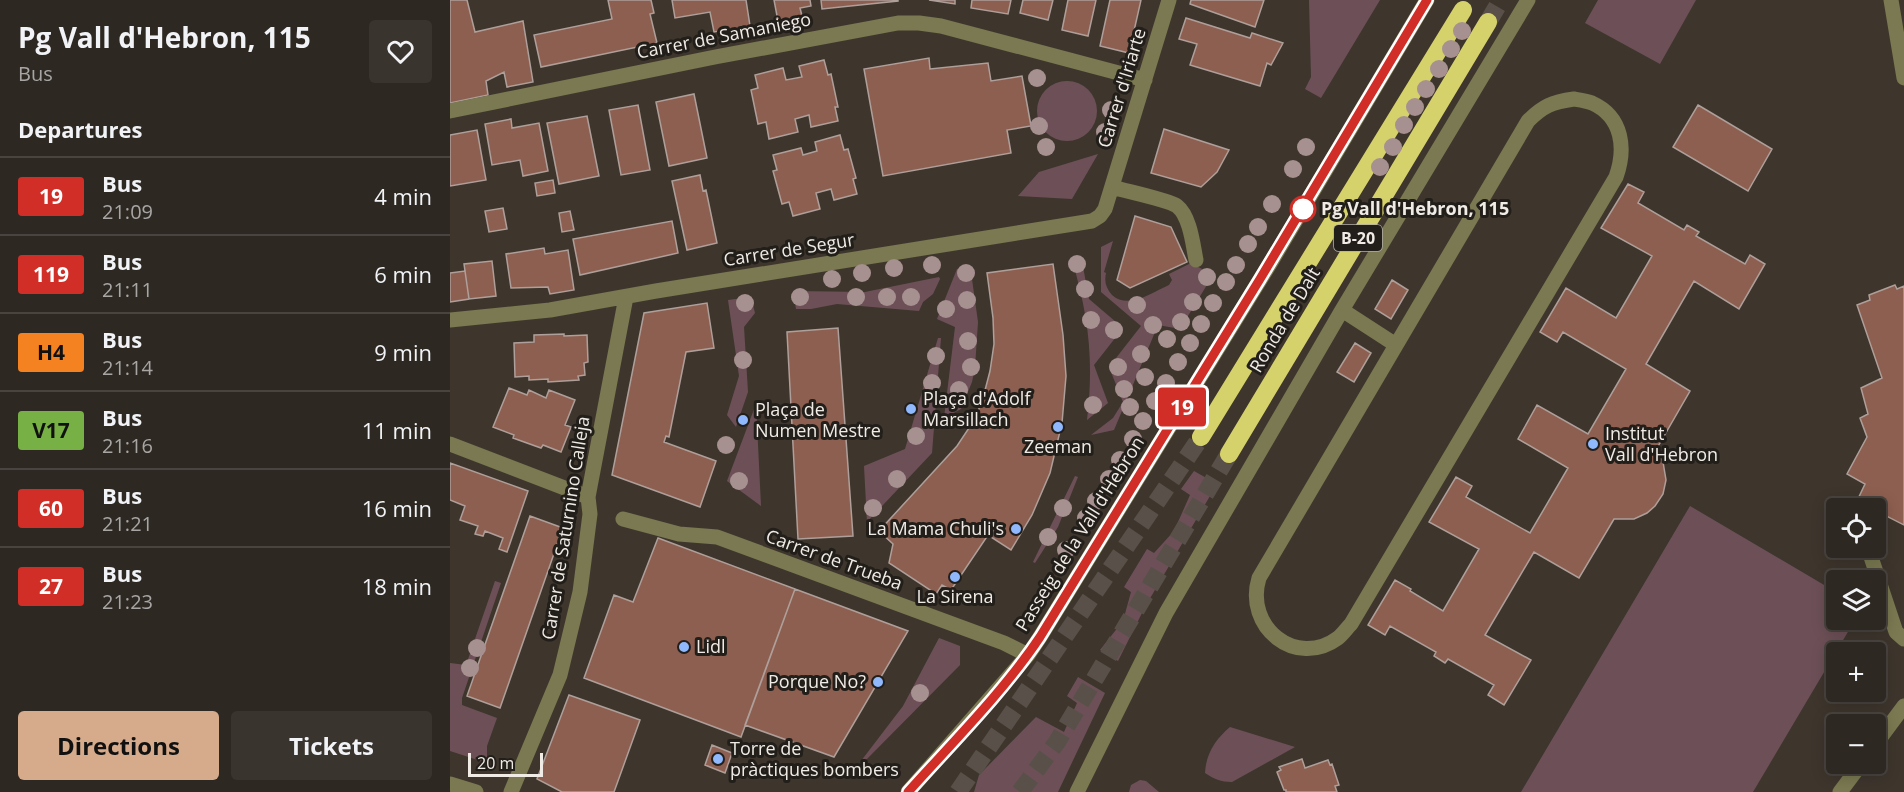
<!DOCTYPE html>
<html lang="en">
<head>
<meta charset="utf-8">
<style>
  :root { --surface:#2e2822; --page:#3a342f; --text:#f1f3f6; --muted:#a7a6a5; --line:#494440; --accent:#d6ab8b }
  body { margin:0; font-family:"Open Sans",sans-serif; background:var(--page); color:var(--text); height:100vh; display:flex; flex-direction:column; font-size:22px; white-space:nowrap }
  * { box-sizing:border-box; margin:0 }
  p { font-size:20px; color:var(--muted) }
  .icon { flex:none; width:33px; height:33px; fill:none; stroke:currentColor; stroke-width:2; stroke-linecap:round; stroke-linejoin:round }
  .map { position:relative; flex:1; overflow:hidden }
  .details { display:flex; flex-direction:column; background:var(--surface); width:450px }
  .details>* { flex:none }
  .badge { padding:0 12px; border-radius:4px; font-size:21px; line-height:39px }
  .controls { position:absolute; left:1376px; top:498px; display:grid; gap:12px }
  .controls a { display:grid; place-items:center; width:60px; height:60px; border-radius:6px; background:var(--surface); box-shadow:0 3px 15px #0003,0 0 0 2px var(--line); font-size:30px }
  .scale { position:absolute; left:18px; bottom:15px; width:75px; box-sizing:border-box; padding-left:6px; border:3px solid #f0ebe5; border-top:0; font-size:16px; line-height:21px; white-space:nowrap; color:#f0ebe5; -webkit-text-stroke:4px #221e1a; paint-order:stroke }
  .map>.badge { position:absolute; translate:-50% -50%; box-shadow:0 0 0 3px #fff }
  h2 { padding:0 18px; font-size:22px; line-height:54px }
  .round { display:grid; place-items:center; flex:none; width:63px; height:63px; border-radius:6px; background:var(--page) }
  .summary { display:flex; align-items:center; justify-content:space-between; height:102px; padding:0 18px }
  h1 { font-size:28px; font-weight:700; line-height:45px }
  .button { display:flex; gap:12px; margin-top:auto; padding:12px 18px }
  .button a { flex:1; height:69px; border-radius:6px; background:var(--accent); color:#111; font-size:24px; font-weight:700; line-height:69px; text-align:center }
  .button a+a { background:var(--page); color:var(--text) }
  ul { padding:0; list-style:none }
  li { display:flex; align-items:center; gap:18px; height:78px; padding:0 18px; border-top:2px solid var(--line) }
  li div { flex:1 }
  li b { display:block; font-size:22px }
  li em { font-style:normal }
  li .badge { min-width:66px; font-weight:700; text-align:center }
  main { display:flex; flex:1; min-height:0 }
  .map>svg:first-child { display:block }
  .green { fill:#6d5057 }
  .building { fill:#8d5f50; stroke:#ae9f9a; stroke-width:1.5 }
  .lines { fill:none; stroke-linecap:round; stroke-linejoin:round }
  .highway-tunnel { stroke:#595149; stroke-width:18; stroke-dasharray:18 9; stroke-linecap:butt }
  .minor { stroke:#7a7951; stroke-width:15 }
  .highway { stroke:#d5d16b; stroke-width:18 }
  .tree { fill:#a69090 }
  .line-casing { stroke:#fff; stroke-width:14 }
  .line { stroke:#d02e26; stroke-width:9 }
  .stop-dot { fill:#fff; stroke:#d02e26; stroke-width:3 }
  .poi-dot { fill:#90b8fd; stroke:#221e1a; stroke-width:2 }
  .labels { text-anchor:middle; stroke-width:6; stroke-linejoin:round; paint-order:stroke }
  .shield { fill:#221e1a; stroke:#b2aea8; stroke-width:1.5 }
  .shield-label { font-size:16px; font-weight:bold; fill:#f0ebe5 }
  .street-label { font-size:18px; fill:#f0ebe5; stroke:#221e1a }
  .stop-label { font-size:18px; font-weight:bold; fill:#f0ebe5; stroke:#221e1a; text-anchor:start }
  .poi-label { font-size:18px; fill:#f0ebe5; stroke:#221e1a; text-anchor:start }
</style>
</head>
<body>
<main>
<section class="details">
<div class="summary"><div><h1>Pg Vall d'Hebron, 115</h1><p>Bus</p></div><a class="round"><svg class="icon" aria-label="heart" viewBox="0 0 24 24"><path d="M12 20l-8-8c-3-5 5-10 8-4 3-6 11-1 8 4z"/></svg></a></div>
<h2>Departures</h2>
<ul>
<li><span class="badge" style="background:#d02e26;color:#fff">19</span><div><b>Bus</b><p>21:09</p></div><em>4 min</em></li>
<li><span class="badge" style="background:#d02e26;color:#fff">119</span><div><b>Bus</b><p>21:11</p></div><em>6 min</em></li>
<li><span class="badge" style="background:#f58220;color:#111">H4</span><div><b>Bus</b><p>21:14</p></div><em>9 min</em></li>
<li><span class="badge" style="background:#77b045;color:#111">V17</span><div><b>Bus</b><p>21:16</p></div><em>11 min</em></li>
<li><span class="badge" style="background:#d02e26;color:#fff">60</span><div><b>Bus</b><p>21:21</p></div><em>16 min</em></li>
<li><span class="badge" style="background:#d02e26;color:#fff">27</span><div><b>Bus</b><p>21:23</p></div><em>18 min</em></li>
</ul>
<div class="button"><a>Directions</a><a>Tickets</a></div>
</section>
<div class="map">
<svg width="1454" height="792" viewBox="0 0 1454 792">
  <rect width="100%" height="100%" fill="#3e362d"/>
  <path class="green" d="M859,0H930L871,98L855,89L861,77Z
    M1148,0H1246L1210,64L1135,23Z
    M587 111a30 30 0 1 1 60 0a30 30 0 1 1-60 0Z
    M648,154L622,199L568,196L589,172Z
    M663,241L654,272L656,273C654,282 656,288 662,295C678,310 703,292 719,285L722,280L719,274L741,263L763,275L730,329L708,325L664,430L641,435L663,418L673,402L659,367L691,326L651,292V247Z
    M631,256L639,299L673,328L644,365L658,403L637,420C644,361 639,317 622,260Z
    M520,265L528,322L525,367L522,382L511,409L494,418L505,327L487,319L507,269Z
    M489,277L490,279L483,294L473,302L469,311L387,304L361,309H346L343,291L415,292Z
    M301,297L305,313L294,327L298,392L286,427L277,415L289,376L278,300Z
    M488,338H491L482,453L417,522L414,466L455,449Z
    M306,404L311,506L277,481Z
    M744,471L767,484L695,607L668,661L650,650L673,621L681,592L674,587L697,549L704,553L724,531L740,495L731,489Z
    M625,476L628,477L608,527L585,563L583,562Z
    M1240,506L1386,592V620H1405L1303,792H1071Z
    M45,581L51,583L12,698V705L47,718L37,746V763L0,751V663L16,665Z
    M489,638L510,646V665L413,763L411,761L453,706Z
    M628,677L655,693L608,792H524L529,775L586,717L614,732L627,703L617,696Z
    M780,727L845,747L782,782C771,782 764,779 755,773C756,753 766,739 780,727Z
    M690,780L696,781L709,792H679L681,785Z"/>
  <path class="building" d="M0,0H17L25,32L73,21L83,82L57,87L54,72L36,81L38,95L0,103Z
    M158,0H201L204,13L200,14L207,43L91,67L84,35L162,19Z
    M222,0H296L300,26L264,32L260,12L225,18Z
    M324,0H360L361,6L350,8L352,16L328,21Z
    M371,0H448V1L372,9Z
    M479,0H505V4Z
    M522,0H561L558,14L521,8Z
    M573,0H603L598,20L570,13Z
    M618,0H646L638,36L612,30Z
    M660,0H691L679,53L650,46Z
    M741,0H814L805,27L740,4Z
    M736,18L800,38L802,33L833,43L821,65L817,63L810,86L740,65L747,44L729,39Z
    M479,58L480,69L538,63L541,81L572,76L581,126L557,130L561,153L433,176L414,69Z
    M374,60L378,75L381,74L388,107H385L388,121L361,127L359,115L345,119L348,132L319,139L316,122L308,124L301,90L308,88L305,75L333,68L336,80L352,77L349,66Z
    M244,94L257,158L219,166L206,102Z
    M188,105L200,170L171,175L159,110Z
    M1248,105L1322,149L1298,191L1223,147Z
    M137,116L149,176L109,184L97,123Z
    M61,119L62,128L89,123L98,171L73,176L70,160L42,165L35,124Z
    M714,129L779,150L767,172L751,187L701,173Z
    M27,130L36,180L0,186V135Z
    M390,135L394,150L398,149L406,178L403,179L407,194L384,200L381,189L366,193L370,209L343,216L339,202L332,204L323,171L327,170L323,155L351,148L353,155L367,151L365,142Z
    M250,175L253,191L256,190L267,243L237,250L222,181Z
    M103,180L105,193L87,196L85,183Z
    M1178,184L1194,192L1188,203L1234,230L1237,225L1249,232L1246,236L1295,264L1300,255L1315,264L1289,309L1244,281L1196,364L1240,391L1206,450L1213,462L1216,480L1213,494L1205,506L1197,513L1184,519H1164L1129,578L1084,552L1035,635L1081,660L1054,705L1038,695L1044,685L998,659L995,663L984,656L986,652L940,626L935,635L918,625L945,580L961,589L960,591L993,611L1029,549L979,522L1006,477L1022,486L1016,497L1080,533L1118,468L1068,439L1087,405L1138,434L1176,369L1113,332L1107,342L1090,332L1116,288L1166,318L1202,256L1151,228Z
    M53,208L57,229L39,232L35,211Z
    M120,211L124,230L112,232L109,213Z
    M685,216L721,227L737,262L680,288L667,280Z
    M222,221L228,253L130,275L123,239Z
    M94,248L95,254L118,250L124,290L100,294L98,287L61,288L56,254Z
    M42,261L46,296L19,299L14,264Z
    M603,264L613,335L616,376L612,423L600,473L582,515L561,550L538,535L501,590L492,585L486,594L439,563L443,544L429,531L507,446L525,419L533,398L540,371L544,344L543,318L537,273Z
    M15,271L19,299L0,302V273Z
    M942,280L958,290L941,319L925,309Z
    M1445,285L1447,289L1454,286V525L1407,501L1415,484L1397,474L1417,437L1410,418L1418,414L1411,388L1432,378L1407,305L1420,300L1419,295Z
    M257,303L264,348L236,352L219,437L216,436L214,442L266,461L250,507L162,475L194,313Z
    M388,328L403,536L348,539L337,332Z
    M114,334V336L137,335L138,362L134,363L135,375L128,376L129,380L98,382V379L79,380V376L65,377L64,343L84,342V335Z
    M905,343L921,353L904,382L887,372Z
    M59,388L77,395L79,390L96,398L99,390L125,400L115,425L121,427L111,452L93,445L91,448L63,438L64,435L43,427Z
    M0,463L78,491L57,552L49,549L53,538L35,531L33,536L25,534L28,526L10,520L15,506L0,500Z
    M80,516L113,528L50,708L17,696Z
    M208,538L345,589L291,737L134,678L164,595L183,602Z
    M345,589L458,631L384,757L295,725Z
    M119,695L190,720L164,792H112L87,779Z
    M262,745L282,753L275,773L255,765Z
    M852,759L855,768L878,760L880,765L882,764L889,785L885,786L887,792H836V790H834L827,772L831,770L829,767Z"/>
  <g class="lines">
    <path class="highway-tunnel" d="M1038,22L1051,0
      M508,792L751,437
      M570,792L607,742L779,454"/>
    <path class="minor" d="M1441,0L1454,78
      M1124,99C1130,100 1137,101 1142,103C1173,117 1176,149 1166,177L901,624C897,628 893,634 888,638C846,669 794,627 809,578L1078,121C1093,106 1102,102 1124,99Z
      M0,111L265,57L448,23H469L491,26L695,80
      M662,187C675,191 719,200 727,206C740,216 743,245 746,260
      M892,310L946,345
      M0,320L100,310L206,291L642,221L650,216L655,209L719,0
      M0,444L138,497
      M173,519L229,534L267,537L554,643L578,655
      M1425,524L1427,520
      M1418,548L1446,632L1454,639
      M1425,745L1454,706
      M0,784L26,792
      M61,792L110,675L130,592L140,514L138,497L176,297
      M458,792L578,655L590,637L821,262L977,0
      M627,792L716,613L892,310L1078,0
      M1390,792L1411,764"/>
    <path class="highway" d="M751,437L1013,10
      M779,454L1038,22"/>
  </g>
  <g class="tree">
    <circle cx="1012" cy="31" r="9"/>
    <circle cx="1001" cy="49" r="9"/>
    <circle cx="989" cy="69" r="9"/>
    <circle cx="587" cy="78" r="9"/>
    <circle cx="976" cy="89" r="9"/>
    <circle cx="965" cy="107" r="9"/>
    <circle cx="661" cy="110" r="9"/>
    <circle cx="954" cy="125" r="9"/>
    <circle cx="589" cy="126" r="9"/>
    <circle cx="655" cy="132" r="9"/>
    <circle cx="596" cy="147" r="9"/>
    <circle cx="856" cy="147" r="9"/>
    <circle cx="943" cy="147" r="9"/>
    <circle cx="930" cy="167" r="9"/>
    <circle cx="843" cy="169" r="9"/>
    <circle cx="822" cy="204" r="9"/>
    <circle cx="808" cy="227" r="9"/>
    <circle cx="798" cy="244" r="9"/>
    <circle cx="627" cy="264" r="9"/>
    <circle cx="482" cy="265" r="9"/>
    <circle cx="786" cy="265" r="9"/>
    <circle cx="444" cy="268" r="9"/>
    <circle cx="412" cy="273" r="9"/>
    <circle cx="516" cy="273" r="9"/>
    <circle cx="757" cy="277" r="9"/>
    <circle cx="382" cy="279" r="9"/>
    <circle cx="776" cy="282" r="9"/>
    <circle cx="635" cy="289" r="9"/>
    <circle cx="350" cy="297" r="9"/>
    <circle cx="406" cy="297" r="9"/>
    <circle cx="437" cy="297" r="9"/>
    <circle cx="461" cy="297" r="9"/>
    <circle cx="517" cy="300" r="9"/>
    <circle cx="743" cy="302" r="9"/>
    <circle cx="295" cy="303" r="9"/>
    <circle cx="763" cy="303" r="9"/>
    <circle cx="687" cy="305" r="9"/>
    <circle cx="496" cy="309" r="9"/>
    <circle cx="641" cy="320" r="9"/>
    <circle cx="731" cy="322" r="9"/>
    <circle cx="751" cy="324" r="9"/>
    <circle cx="703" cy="325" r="9"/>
    <circle cx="664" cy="330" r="9"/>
    <circle cx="717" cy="339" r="9"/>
    <circle cx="518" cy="341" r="9"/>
    <circle cx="740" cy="343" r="9"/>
    <circle cx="691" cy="354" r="9"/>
    <circle cx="486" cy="356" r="9"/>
    <circle cx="293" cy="360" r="9"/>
    <circle cx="728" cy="362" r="9"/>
    <circle cx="521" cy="367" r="9"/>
    <circle cx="668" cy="367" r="9"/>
    <circle cx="695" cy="377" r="9"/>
    <circle cx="482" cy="383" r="9"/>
    <circle cx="716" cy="383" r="9"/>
    <circle cx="674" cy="389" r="9"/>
    <circle cx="509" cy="390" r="9"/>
    <circle cx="705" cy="401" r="9"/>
    <circle cx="643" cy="405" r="9"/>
    <circle cx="680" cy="407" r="9"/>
    <circle cx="693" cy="421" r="9"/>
    <circle cx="466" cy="436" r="9"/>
    <circle cx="683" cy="439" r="9"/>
    <circle cx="276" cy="445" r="9"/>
    <circle cx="670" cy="460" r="9"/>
    <circle cx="447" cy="479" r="9"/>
    <circle cx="659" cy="479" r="9"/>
    <circle cx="289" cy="481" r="9"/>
    <circle cx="646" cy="501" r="9"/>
    <circle cx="423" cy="508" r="9"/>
    <circle cx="613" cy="508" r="9"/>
    <circle cx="636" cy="518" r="9"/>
    <circle cx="598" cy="537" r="9"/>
    <circle cx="616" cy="550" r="9"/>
    <circle cx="27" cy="648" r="9"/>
    <circle cx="20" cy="668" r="9"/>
    <circle cx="470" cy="693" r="9"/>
  </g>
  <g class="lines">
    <defs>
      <path id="line" d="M458,792C501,744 554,691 590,637L810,279L977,0"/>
    </defs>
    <use href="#line" class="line-casing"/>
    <use href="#line" class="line"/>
  </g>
  <circle class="stop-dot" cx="853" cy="209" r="12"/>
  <g class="poi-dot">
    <circle cx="461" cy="409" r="6"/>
    <circle cx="293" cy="420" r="6"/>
    <circle cx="608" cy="427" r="6"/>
    <circle cx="1143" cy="444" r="6"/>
    <circle cx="566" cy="529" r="6"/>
    <circle cx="505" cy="577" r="6"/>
    <circle cx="234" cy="647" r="6"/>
    <circle cx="428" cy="682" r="6"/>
    <circle cx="268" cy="759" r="6"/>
  </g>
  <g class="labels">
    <rect class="shield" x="884" y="225" width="48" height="26" rx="4.5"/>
    <g class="shield-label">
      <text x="908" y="244">B-20</text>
    </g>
    <g class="street-label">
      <text transform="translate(274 36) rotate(-11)" y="6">Carrer de Samaniego</text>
      <text transform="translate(672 88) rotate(-73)" y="6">Carrer d'Iriarte</text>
      <text transform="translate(339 250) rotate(-9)" y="6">Carrer de Segur</text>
      <text transform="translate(835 320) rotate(-59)" y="6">Ronda de Dalt</text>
      <text transform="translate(116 528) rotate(-81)" y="6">Carrer de Saturnino Calleja</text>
      <text transform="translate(630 534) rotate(-58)" y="6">Passeig de la Vall d'Hebron</text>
      <text transform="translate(384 560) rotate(20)" y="6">Carrer de Trueba</text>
    </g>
    <g class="stop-label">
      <text x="871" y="215">Pg Vall d'Hebron, 115</text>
    </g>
    <g class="poi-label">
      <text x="473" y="405">Plaça d'Adolf<tspan x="473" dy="21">Marsillach</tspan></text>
      <text x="305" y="416">Plaça de<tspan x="305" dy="21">Numen Mestre</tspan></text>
      <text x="1155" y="440">Institut<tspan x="1155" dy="21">Vall d'Hebron</tspan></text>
      <text x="608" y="453" text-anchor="middle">Zeeman</text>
      <text x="554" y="535" text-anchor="end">La Mama Chuli's</text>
      <text x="505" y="603" text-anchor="middle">La Sirena</text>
      <text x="246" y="653">Lidl</text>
      <text x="416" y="688" text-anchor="end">Porque No?</text>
      <text x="280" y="755">Torre de<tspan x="280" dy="21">pràctiques bombers</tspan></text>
    </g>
  </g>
</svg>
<div class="controls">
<a><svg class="icon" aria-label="locate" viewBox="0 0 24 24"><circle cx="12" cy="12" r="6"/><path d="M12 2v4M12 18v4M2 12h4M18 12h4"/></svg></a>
<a><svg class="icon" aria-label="layers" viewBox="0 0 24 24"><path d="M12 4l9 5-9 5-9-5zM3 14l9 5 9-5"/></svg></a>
<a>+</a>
<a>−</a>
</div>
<div class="scale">20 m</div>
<b class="badge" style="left:732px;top:407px;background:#d02e26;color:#fff">19</b>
</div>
</main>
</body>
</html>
